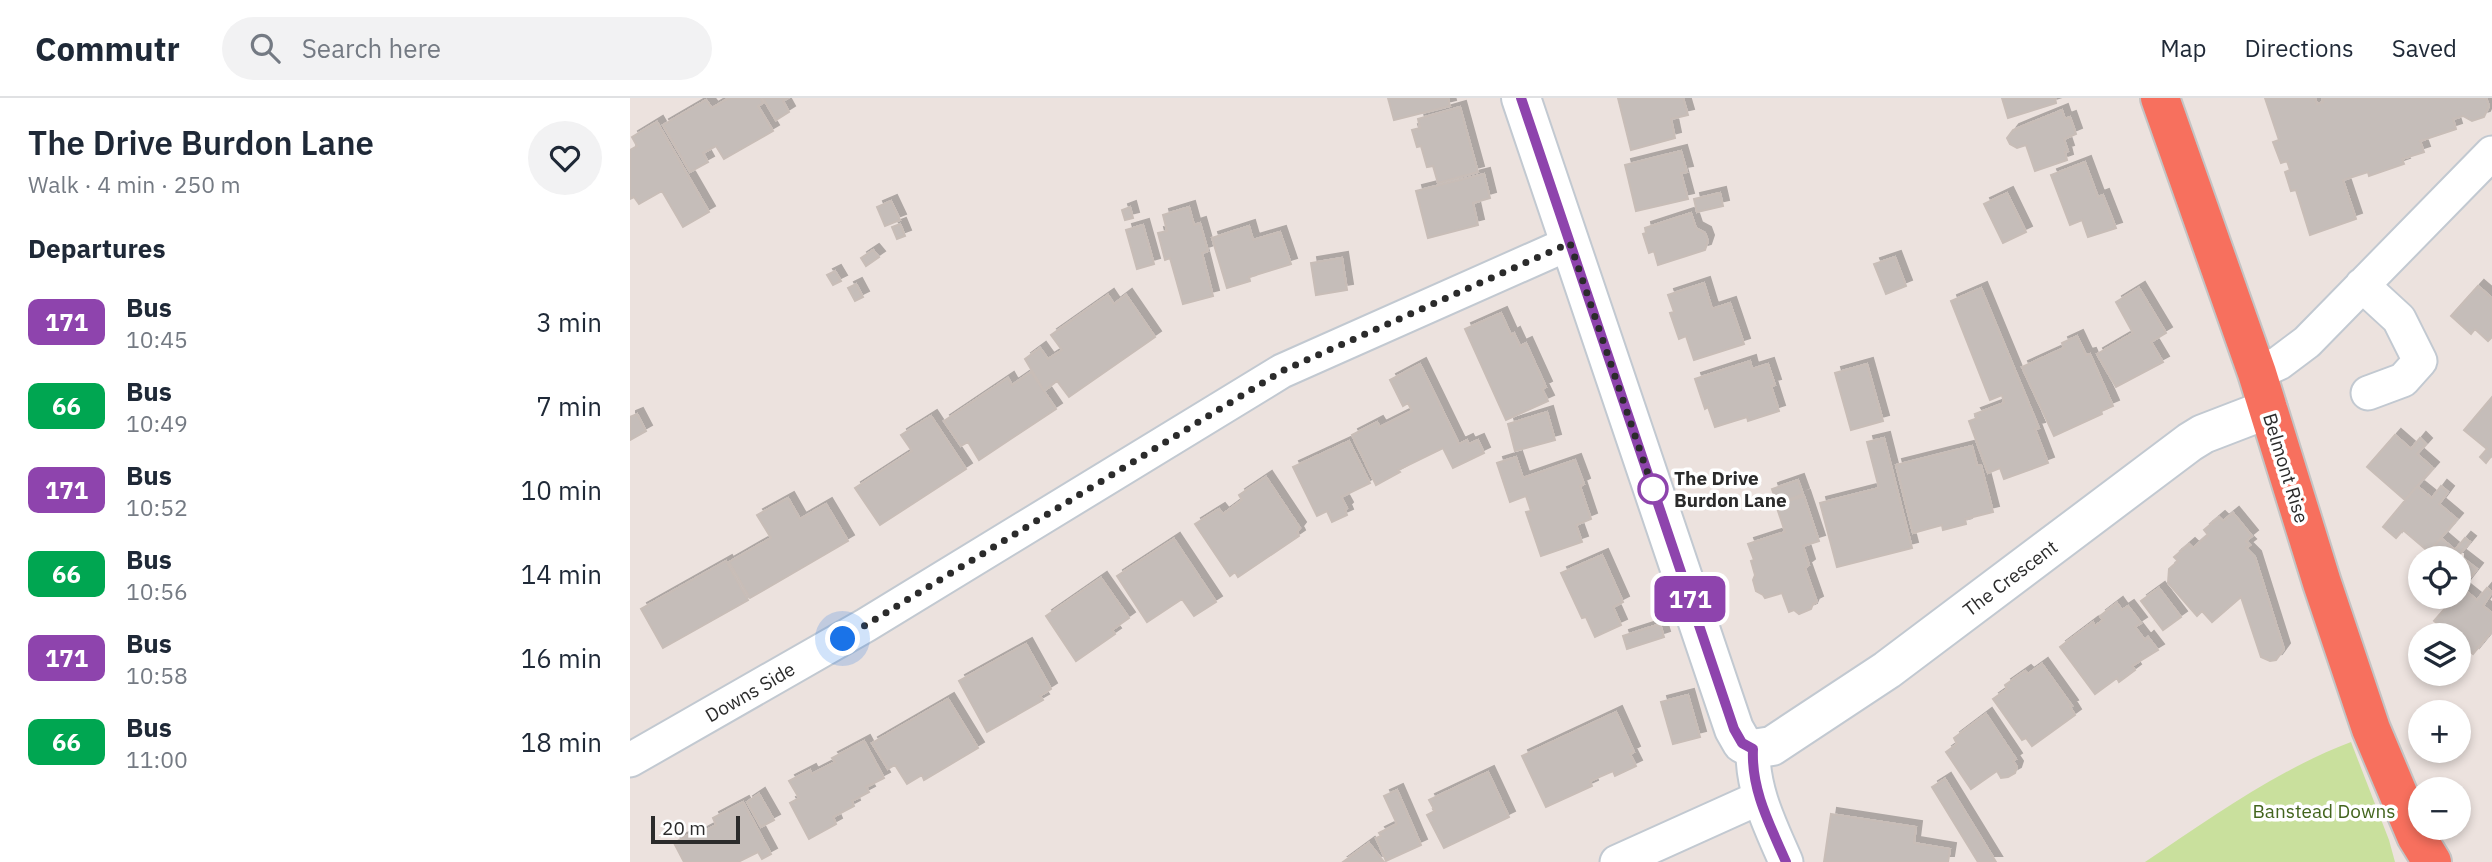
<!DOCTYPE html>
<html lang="en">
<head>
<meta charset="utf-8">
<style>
  :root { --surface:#fff; --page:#f2f2f3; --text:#1f2937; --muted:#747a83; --line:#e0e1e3 }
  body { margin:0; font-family:"IBM Plex Sans",sans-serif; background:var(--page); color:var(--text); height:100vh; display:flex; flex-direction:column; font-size:26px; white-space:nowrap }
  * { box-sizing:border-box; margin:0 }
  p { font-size:23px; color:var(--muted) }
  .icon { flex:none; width:38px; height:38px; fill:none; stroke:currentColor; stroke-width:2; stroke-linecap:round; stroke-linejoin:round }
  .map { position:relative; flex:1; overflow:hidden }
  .drawer { display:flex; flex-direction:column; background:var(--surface); width:630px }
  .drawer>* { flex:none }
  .badge { padding:0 14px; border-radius:10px; font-size:24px; line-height:46px }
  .fabs { position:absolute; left:1778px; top:448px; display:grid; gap:14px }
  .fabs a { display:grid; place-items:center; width:63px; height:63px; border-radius:50%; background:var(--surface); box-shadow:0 4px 10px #0003; font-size:35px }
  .scale { position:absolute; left:21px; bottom:18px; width:89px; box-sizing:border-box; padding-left:7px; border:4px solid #2b2b2b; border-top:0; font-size:19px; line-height:24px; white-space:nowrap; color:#2b2b2b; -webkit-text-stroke:5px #fff; paint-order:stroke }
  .you { position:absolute; width:35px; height:35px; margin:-18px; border:5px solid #fff; border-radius:50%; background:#1a73e8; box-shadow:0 0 0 10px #1a73e833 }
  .map>.badge { position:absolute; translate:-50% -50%; box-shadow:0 0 0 4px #fff }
  h2 { padding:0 28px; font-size:26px; line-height:63px }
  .round { display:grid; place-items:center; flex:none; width:74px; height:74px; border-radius:37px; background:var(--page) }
  .head { display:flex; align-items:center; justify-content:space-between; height:119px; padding:0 28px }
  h1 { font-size:33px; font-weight:600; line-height:52px }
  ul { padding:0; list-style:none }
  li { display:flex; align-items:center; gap:21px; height:84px; padding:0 28px }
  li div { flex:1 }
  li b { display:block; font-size:26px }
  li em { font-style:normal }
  li .badge { min-width:77px; font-weight:700; text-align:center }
  header { display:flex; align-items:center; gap:42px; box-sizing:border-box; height:98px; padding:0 35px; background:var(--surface); border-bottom:2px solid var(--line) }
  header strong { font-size:33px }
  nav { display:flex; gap:38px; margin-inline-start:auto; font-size:24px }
  .search { width:490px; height:63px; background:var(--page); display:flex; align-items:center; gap:18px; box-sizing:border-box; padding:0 24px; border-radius:38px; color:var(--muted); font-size:26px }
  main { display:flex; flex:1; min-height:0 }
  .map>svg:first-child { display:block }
  .green { fill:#c9e09d }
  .building { fill:#c5bdb9; stroke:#c8bdb7; stroke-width:2; filter:url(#shadow) }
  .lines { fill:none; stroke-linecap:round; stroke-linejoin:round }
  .street-casing { stroke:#c2c9d1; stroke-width:37 }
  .secondary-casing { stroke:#c2c9d1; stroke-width:42 }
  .highway-casing { stroke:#c4c4c4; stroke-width:42 }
  .street { stroke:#fff; stroke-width:33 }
  .secondary { stroke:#fff; stroke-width:38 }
  .highway { stroke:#f7705e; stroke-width:38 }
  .line-casing { stroke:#fff; stroke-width:16 }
  .line { stroke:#8e44ad; stroke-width:10 }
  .walk { stroke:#2b2b2b; stroke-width:7; stroke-dasharray:0 12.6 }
  .stop-dot { fill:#fff; stroke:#8e44ad; stroke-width:3.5 }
  .labels { text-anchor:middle; stroke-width:7; stroke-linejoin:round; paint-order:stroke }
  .street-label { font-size:19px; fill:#2b2b2b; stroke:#fff }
  .stop-label { font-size:19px; font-weight:bold; fill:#2b2b2b; stroke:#fff; text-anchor:start }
  .park-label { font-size:19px; fill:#43651e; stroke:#fff }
</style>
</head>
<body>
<header>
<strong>Commutr</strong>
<div class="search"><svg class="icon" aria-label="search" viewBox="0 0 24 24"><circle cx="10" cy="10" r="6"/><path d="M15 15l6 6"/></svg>Search here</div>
<nav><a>Map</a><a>Directions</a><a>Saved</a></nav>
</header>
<main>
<section class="drawer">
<div class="head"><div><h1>The Drive Burdon Lane</h1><p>Walk · 4 min · 250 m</p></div><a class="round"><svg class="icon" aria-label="heart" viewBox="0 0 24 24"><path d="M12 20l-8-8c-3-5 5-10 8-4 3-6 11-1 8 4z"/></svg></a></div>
<h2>Departures</h2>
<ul>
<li><span class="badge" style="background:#8e44ad;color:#fff">171</span><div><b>Bus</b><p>10:45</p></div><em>3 min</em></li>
<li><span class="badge" style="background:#00a651;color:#fff">66</span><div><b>Bus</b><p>10:49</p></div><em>7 min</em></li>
<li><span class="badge" style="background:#8e44ad;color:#fff">171</span><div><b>Bus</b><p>10:52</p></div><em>10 min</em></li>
<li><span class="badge" style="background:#00a651;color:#fff">66</span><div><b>Bus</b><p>10:56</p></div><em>14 min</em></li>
<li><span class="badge" style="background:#8e44ad;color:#fff">171</span><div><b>Bus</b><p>10:58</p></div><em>16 min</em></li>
<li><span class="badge" style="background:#00a651;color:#fff">66</span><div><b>Bus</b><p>11:00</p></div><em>18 min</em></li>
</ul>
</section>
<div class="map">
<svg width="1862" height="764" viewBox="0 0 1862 764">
  <defs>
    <filter id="shadow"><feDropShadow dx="6" dy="-6" stdDeviation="0" flood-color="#0004"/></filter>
  </defs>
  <rect width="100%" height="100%" fill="#ece2de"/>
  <path class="green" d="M1721,644L1759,742L1765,764H1515C1581,720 1647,672 1721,644Z"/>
  <path class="building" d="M99,0H130L133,5L128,8L143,33L94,61L86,48L73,55L78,64L60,74L33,27L76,2L82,10Z
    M133,0H158L153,3L159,14L146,22Z
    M758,0H818L820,8L764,22Z
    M988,0H1053L1058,17L1041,21L1045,40L1001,52Z
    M1372,0H1425L1426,5L1378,20Z
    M1635,0H1685L1687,6L1693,4L1692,0H1856L1859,8L1854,19L1842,23L1833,18L1823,21L1826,31L1790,43L1794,54L1772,61L1774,66L1739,78L1738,74L1713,82L1726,121L1680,137L1666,92L1661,93L1655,74L1660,72L1657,63L1651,65L1643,44L1649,42Z
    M830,9L848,74L808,85L803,68L797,69L791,48L787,49L782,32L790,30L788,21Z
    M1432,12L1435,21L1440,19L1446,36L1434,41L1438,53L1435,54L1437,62L1405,73L1396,47L1387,50L1380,46L1377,40L1383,32Z
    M27,24L79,114L53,129L32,93L9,106L4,99L0,101V52L7,48L2,39Z
    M1051,53L1057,74L1051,75L1058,101L1006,113L995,67Z
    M1455,64L1468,99L1473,97L1486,130L1458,139L1452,122L1440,127L1421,77Z
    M854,76L860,100L843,105L848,127L798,140L786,93Z
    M1090,95L1093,108L1067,114L1064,101Z
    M1377,95L1396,134L1373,145L1354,106Z
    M261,103L270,122L255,128L247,109Z
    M500,109L503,120L495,122L492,112Z
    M559,109L564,127L570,125L578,153L572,155L583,198L553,206L540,160L535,162L528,135L537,133L533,117Z
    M1061,115L1066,130L1075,135L1078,143L1075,152L1028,167L1024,153L1019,155L1013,136L1016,135L1015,130Z
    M270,126L275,138L267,141L262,129Z
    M513,127L524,166L507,171L496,132Z
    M619,128L623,142L650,134L661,166L619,179L620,183L597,190L582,140Z
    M243,152L249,159L236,168L231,160Z
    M1265,159L1276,188L1256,196L1244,166Z
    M712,160L717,192L686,197L681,165Z
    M205,173L211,183L203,187L197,177Z
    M1074,185L1082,211L1100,205L1114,246L1064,262L1056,238L1049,241L1040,215L1044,214L1038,197Z
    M226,186L233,199L225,203L218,190Z
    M1848,188L1862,200V239L1858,243L1845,231L1841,236L1821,218Z
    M1351,190L1409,330L1405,331L1418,365L1374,381L1370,370L1358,375L1339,323L1348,320L1345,316L1374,305L1372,297L1360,302L1321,203Z
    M1509,190L1536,235L1521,244L1533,264L1486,289L1467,256L1503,235L1486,204Z
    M478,197L484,206L496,197L525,239L439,299L427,283L414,293L395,261L410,250L418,261L432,252L421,237Z
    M871,215L881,237L884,235L890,248L896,245L916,289L912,291L918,303L876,322L835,231Z
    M1447,238L1456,257L1460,256L1483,308L1471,313L1472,316L1424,338L1392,269L1434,250L1432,245Z
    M1120,263L1122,271L1138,266L1145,287L1141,288L1149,313L1118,323L1117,319L1085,329L1078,309L1075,311L1065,281Z
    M790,266L829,346L837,342L839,346L848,342L854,355L823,370L813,350L768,372L770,374L746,387L722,337L747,324L750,329L782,313L778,305L773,308L760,282Z
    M1237,266L1253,323L1221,332L1205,275Z
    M401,274L426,311L349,362L338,344L331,348L314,323L378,280L382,287Z
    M1862,299V357L1856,365L1850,359L1857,351L1834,332Z
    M917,314L925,342L885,353L878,326Z
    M7,316L16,333L0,342V319Z
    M301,318L336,371L250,427L225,390L282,353L271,337Z
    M1765,337L1781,351L1790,340L1796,346L1787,356L1803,370L1775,402L1737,369Z
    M1254,340L1282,450L1207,469L1190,405L1249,390L1237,344Z
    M719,343L740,385L711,399L717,410L715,412L717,417L702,424L697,413L687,418L663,369Z
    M1342,348L1347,367H1351L1363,414L1335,421L1336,426L1313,432L1312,427L1283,435L1266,367Z
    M886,359L893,380L945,362L954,386L950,388L961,421L946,427L952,444L911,458L896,414L901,413L896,398L880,404L867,365Z
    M636,379L670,430L667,434L669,438L608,479L605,474L600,478L565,426L589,411L593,416L612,402L609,397Z
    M1168,382L1173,396L1147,406L1142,391Z
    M1787,388L1802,400L1811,388L1818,394L1809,406L1827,421L1799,454L1773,432L1766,440L1753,429Z
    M1174,398L1189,443L1173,448L1179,467L1175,470L1187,504L1183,506L1181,511L1169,516L1164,512L1159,514L1152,495L1135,500L1133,497L1126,493L1123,482L1125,477L1121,463L1124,462L1118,446L1155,434L1146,407Z
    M158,400L170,421L196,406L218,443L120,500L99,464L141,440L127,417Z
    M1603,415L1622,438L1616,443L1620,447L1616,450L1625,459L1654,551L1646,562L1640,563L1631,559L1611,499L1582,524L1572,513L1567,518L1538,485L1539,471L1548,463L1544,459L1559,446L1563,450L1578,437L1574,432L1589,419L1593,423Z
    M1811,440L1825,452L1835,440L1840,444L1829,457L1847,471L1829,494V460H1794Z
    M544,441L586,504L564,518L552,501L517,524L487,478Z
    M972,457L993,504L983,509L991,527L965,539L956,519L952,520L931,475Z
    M96,463L118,502L33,550L11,511Z
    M1790,464V481L1782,474Z
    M471,480L499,520L482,532L485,536L446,563L416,518Z
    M1529,490L1551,519L1533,532L1511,503Z
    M1832,490L1847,502L1857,490L1862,494L1853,508L1862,515V533L1843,556L1829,544V537H1821L1804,523L1825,499H1829Z
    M1487,505L1492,512L1498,508L1511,525L1505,529L1515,542L1518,539L1528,552L1502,568L1505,572L1489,584L1487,580L1465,596L1430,549L1463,524L1465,528L1473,522L1470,518Z
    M1030,526L1034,539L997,551L993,538Z
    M396,546L421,591L410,598L413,602L357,634L329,583Z
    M1412,566L1442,608L1440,609L1445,617L1402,648L1396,640L1392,642L1363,601L1377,591L1375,587L1395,573L1398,576Z
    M1058,597L1070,639L1043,646L1031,604Z
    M318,601L348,650L294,682L292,677L277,686L265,667L258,671L242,645Z
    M986,614L1004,654L1000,656L1006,668L985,678L983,673L960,683L962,688L916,709L892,658Z
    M1356,616L1386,661L1383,663L1387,669L1385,675L1378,679L1371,680L1367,673L1341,691L1316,654L1327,646L1324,640Z
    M234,643L254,680L236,689L239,694L222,703L224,708L203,719L206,726L179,741L160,705L169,700L159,683L180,672L182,676L205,664L202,660Z
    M858,674L879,719L814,750L797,717L805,713L799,702Z
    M1315,681L1366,764H1348L1302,689Z
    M767,692L791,747L756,763L746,740L751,738L749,735L767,726L754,698Z
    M129,696L144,722L131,729L117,704Z
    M113,704L141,756L132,761L128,754L108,764H54L44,745L64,734L66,738L86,727L83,720Z
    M1201,716L1286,729L1284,745L1320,751L1318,764H1194Z
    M739,745L754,764H713Z"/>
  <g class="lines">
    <defs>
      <path id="street" d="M1732,187L1769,221L1790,263L1773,282L1738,295
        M1627,275L1649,265L1677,244L1862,55
        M1123,651C1122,692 1140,727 1156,764
        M0,662L236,527L652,273L940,145
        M987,764L1129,700"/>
      <path id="secondary" d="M891,0L1104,631L1112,645L1123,651L1142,648L1257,572L1560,344L1573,336L1638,311"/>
      <path id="highway" d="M1530,0L1627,275L1692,485L1741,631L1786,738L1802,764"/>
    </defs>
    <use href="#street" class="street-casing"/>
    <use href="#secondary" class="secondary-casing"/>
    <use href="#highway" class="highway-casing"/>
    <use href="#street" class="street"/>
    <use href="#secondary" class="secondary"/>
    <use href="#highway" class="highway"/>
  </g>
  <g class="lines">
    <defs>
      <path id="line" d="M891,0L1104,631L1112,645L1123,651C1121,692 1140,727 1156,764"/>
    </defs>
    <use href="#line" class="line-casing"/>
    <use href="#line" class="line"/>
    <path class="walk" d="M213,541L652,273L940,145L1023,391"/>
  </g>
  <circle class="stop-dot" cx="1023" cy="391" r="14"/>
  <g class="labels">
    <g class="street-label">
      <text transform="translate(1656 370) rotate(73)" y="7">Belmont Rise</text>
      <text transform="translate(1380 480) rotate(-37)" y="7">The Crescent</text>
      <text transform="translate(120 594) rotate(-30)" y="7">Downs Side</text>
    </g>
    <g class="stop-label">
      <text x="1044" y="387">The Drive<tspan x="1044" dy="22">Burdon Lane</tspan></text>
    </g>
    <g class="park-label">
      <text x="1694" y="720">Banstead Downs</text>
    </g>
  </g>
</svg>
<div class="fabs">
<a><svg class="icon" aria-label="locate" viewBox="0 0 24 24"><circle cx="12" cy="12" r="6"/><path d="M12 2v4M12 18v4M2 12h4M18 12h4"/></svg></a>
<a><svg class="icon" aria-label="layers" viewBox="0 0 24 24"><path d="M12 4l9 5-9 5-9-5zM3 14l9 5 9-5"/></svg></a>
<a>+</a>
<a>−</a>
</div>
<div class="scale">20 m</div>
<div class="you" style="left:213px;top:541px"></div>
<b class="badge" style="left:1060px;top:501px;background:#8e44ad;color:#fff">171</b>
</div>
</main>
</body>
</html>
